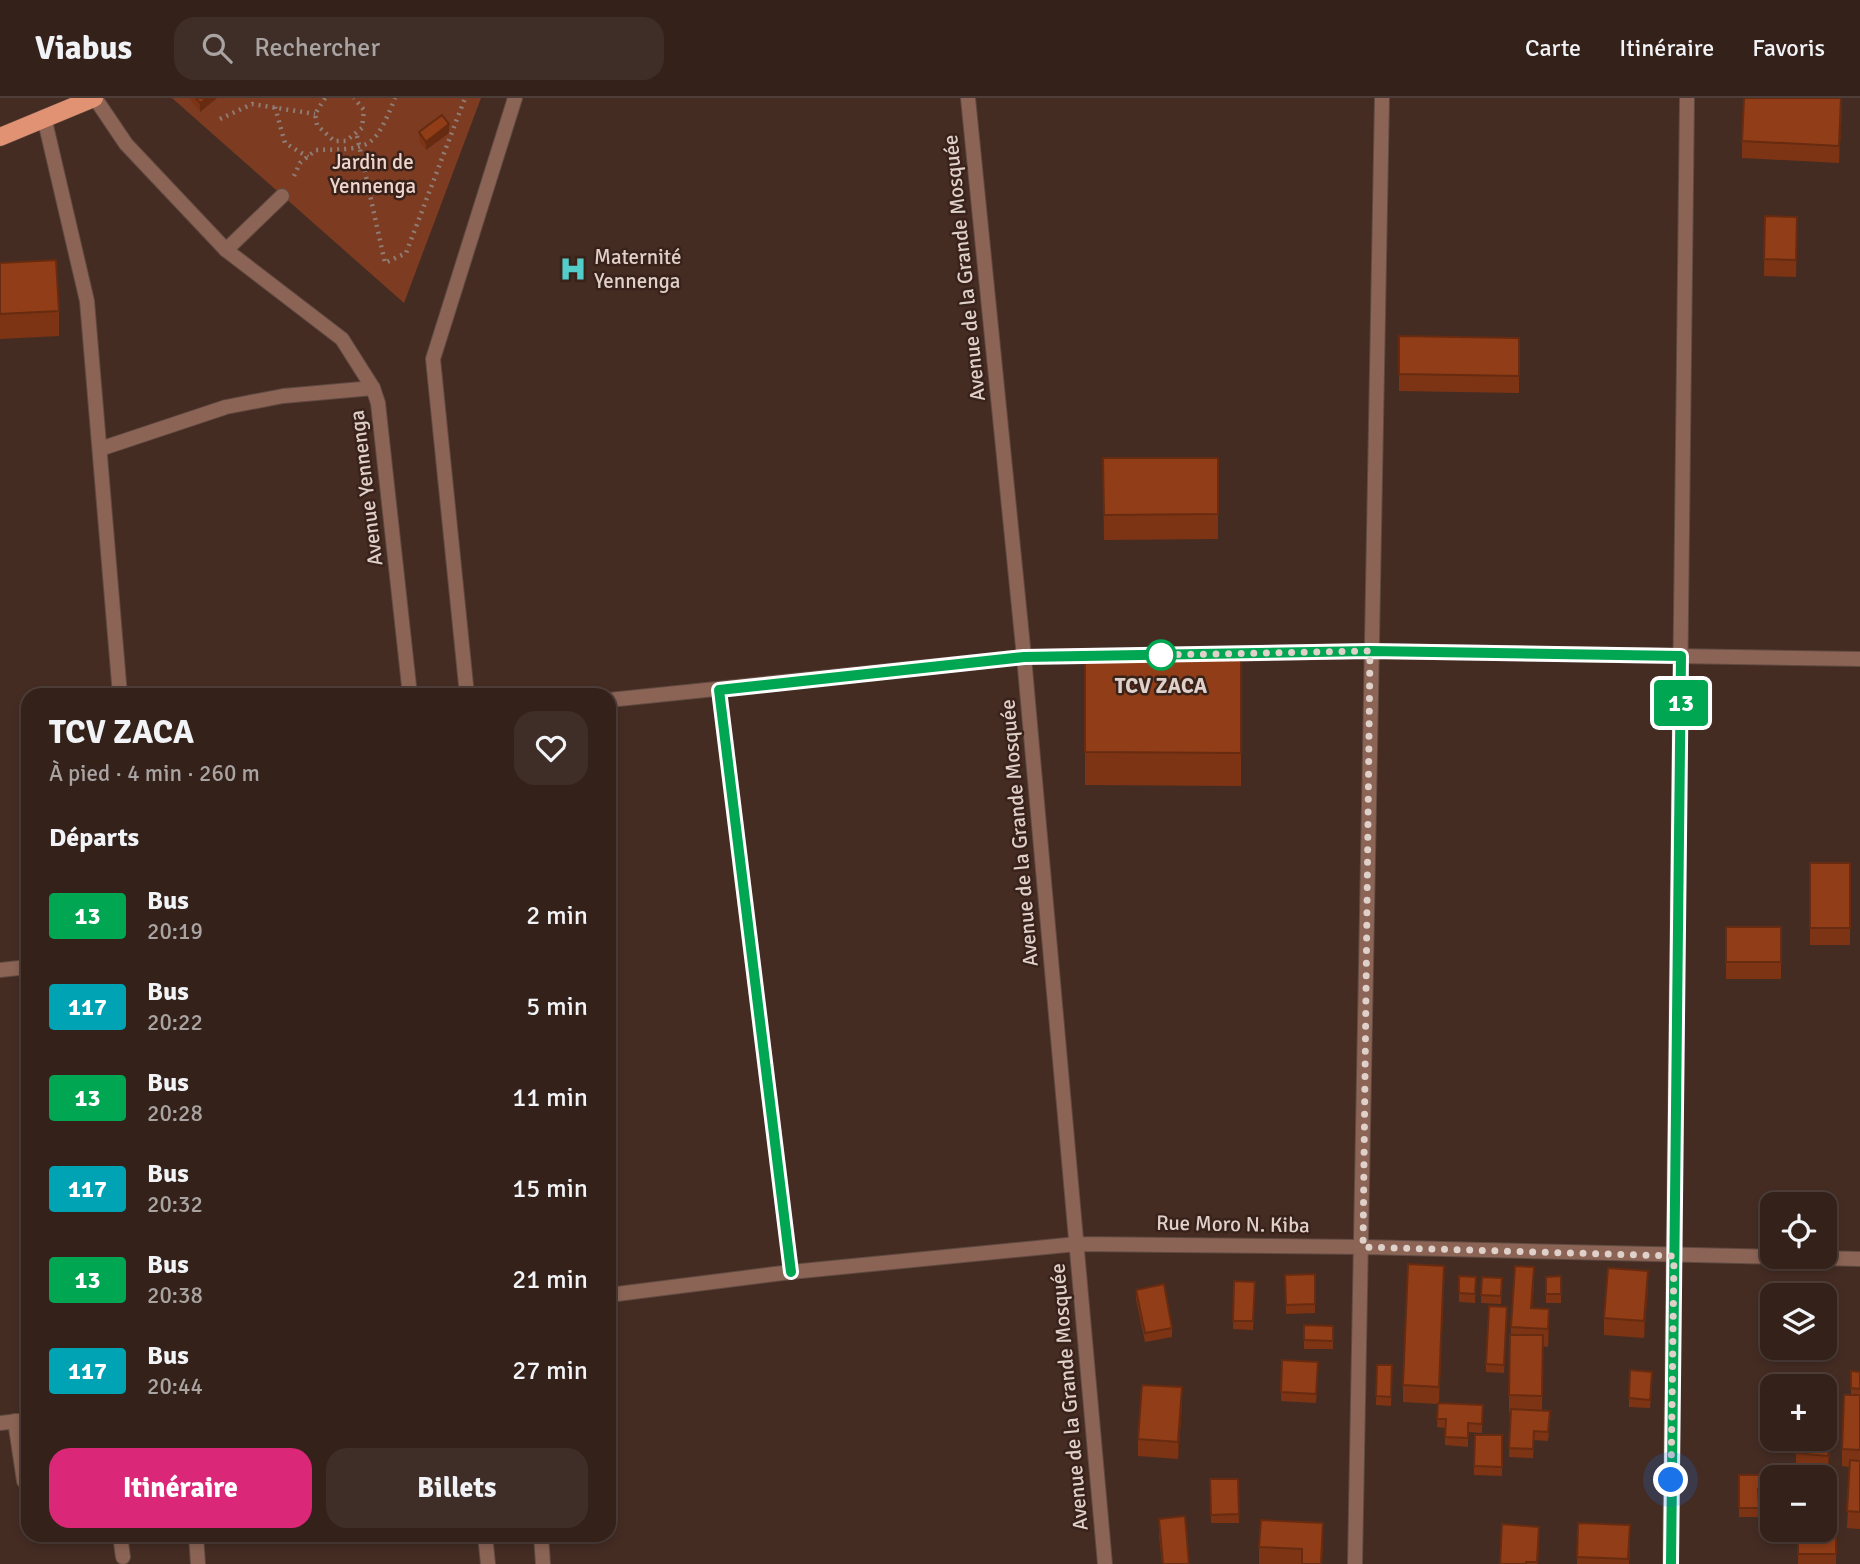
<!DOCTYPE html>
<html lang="fr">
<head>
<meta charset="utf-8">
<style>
  :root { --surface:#33211a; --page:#3e2e27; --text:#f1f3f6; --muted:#a9a3a2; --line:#4e3e39; --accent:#db2777 }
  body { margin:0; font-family:Signika,sans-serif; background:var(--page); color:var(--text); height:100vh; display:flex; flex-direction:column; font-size:26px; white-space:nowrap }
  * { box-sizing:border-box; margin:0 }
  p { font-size:23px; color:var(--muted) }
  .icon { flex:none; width:38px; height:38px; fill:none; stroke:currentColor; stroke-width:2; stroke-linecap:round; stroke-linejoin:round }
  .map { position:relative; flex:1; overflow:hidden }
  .drawer { position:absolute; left:21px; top:590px; width:595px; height:854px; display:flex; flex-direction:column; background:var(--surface); border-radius:21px; box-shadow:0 4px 10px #0003,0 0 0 2px var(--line) }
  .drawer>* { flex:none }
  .badge { padding:0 14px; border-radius:5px; font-size:24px; line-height:46px }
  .fabs { position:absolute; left:1760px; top:1094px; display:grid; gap:14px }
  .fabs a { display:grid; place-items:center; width:77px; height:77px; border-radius:14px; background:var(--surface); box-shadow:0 4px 10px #0003,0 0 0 2px var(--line); font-size:35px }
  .you { position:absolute; width:35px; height:35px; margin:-18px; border:5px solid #fff; border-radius:50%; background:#1a73e8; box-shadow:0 0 0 10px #1a73e833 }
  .map>.badge { position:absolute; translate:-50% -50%; box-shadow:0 0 0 4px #fff }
  h2 { padding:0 28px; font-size:26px; line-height:63px }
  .round { display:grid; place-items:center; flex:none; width:74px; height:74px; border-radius:21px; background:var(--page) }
  .head { display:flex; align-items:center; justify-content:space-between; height:119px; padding:0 28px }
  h1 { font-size:33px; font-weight:700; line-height:52px }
  .cta { display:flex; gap:14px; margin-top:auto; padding:14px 28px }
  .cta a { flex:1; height:80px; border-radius:21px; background:var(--accent); color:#fff; font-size:28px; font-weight:700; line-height:80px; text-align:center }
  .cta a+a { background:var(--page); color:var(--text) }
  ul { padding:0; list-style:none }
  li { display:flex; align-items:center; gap:21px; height:91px; padding:0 28px }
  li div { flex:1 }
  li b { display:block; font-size:26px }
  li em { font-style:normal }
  li .badge { min-width:77px; font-weight:700; text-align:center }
  header { display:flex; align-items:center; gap:42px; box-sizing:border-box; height:98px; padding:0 35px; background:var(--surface); border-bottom:2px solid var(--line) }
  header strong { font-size:33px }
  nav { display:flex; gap:38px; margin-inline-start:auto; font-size:24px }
  .search { width:490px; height:63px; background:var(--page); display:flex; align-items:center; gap:18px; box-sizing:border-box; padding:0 24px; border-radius:21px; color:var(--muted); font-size:26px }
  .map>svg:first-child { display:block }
  .green { fill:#7d3c22 }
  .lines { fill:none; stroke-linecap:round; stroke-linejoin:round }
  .service-casing { stroke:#604a41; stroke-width:16 }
  .minor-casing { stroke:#604a41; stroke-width:16 }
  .primary-casing { stroke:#604a41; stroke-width:19 }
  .path { stroke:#8f7c74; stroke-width:4.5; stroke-dasharray:2 5; stroke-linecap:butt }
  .service { stroke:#8b6455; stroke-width:14 }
  .minor { stroke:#8b6455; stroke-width:14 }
  .primary { stroke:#e19273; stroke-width:18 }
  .wall { fill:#7d3414 }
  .shaded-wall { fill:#662b10 }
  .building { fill:#913d17; stroke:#662b10; stroke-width:2 }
  .line-casing { stroke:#fff; stroke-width:16 }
  .line { stroke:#00a651; stroke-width:10 }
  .walk { stroke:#dfd0ca; stroke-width:7; stroke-dasharray:0 12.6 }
  .stop-dot { fill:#fff; stroke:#00a651; stroke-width:3.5 }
  .labels { text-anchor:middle; stroke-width:5; stroke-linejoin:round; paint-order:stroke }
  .park-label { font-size:21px; fill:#f0d7ce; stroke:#39221a }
  .poi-label { font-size:21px; fill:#dfd0ca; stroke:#39221a; text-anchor:start }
  .street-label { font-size:21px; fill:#dfd0ca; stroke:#39221a }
  .stop-label { font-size:21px; font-weight:bold; fill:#dfd0ca; stroke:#39221a }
</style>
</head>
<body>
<header>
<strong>Viabus</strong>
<div class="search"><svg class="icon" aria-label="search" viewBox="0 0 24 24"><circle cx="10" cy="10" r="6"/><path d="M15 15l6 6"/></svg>Rechercher</div>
<nav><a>Carte</a><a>Itinéraire</a><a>Favoris</a></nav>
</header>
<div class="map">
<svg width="1860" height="1466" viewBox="0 0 1860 1466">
  <rect width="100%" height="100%" fill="#442c23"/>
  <path class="green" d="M172,0H481L404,205Z"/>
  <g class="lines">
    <defs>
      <path id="service" d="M44,19L87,203L120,597
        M226,152L282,98
        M100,351L226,309L283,298L373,290
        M0,872L28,869
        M15,1323L24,1383L28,1387
        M120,1437L123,1459
        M196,1437L198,1466"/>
      <path id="minor" d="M95,0L126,46L226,152L342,241L373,290L378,305L410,597
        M968,0L1024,559L1105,1466
        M1224,556L1370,553L1860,561
        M719,592L791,1174
        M467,597L433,261L515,0
        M609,602L1024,559L1103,558
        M609,1197L791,1174L1077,1146L1363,1149L1860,1161
        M0,1325L28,1322
        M485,1437L488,1466
        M541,1437L543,1466
        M1355,1466L1382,0
        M1670,1466L1687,0"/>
      <path id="primary" d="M0,39L94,0"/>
    </defs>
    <use href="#service" class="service-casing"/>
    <use href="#minor" class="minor-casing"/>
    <use href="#primary" class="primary-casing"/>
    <path class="path" d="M325,0L315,16L317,27L334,43H346L362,30L364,12L354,0
      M275,9L285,45L308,59
      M220,21L252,6L315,16
      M357,38L385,165L406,155L465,0
      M294,78L300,65L316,52C370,51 374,52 395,0"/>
    <use href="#service" class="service"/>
    <use href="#minor" class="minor"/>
    <use href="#primary" class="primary"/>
  </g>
  <path class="wall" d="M189,0H217L200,14Z
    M1842,12L1839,65L1742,60V43Z
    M419,34L449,35L426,52L419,43Z
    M1765,118L1797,136L1796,179L1764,178Z
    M0,165L59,213V238L0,241Z
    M1399,238L1519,240V295L1399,293Z
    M1103,360H1218V441L1104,442Z
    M1085,553L1241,554V688L1085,687Z
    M1810,765H1850V847H1810Z
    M1726,829H1781V881H1726Z
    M1315,1176V1215L1286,1216L1285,1177Z
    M1459,1178L1476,1179L1475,1205L1459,1204Z
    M1561,1178V1205H1546V1179Z
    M1482,1179L1502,1180L1501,1206L1481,1205Z
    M1234,1183L1255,1184L1253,1232L1233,1231Z
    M1444,1185L1439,1305L1483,1307L1482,1335L1468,1334V1349L1445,1347V1330L1437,1329L1438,1306L1403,1304V1287Z
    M1534,1186L1532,1210L1549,1228L1548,1249L1543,1248L1542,1313L1550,1322L1548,1343L1534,1342L1533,1360L1509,1359L1511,1314H1509V1297L1511,1229Z
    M1648,1190L1644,1240L1604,1237V1220Z
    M1136,1192L1172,1230V1239L1145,1244L1136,1201Z
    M1507,1209L1504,1275L1486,1274V1266Z
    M1304,1227L1333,1228V1251H1304Z
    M1282,1262L1318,1272L1316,1305L1281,1303Z
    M1377,1267L1392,1276L1391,1308L1376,1307Z
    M1851,1273L1860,1274V1431L1847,1430L1850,1369L1842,1368V1351L1851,1297Z
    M1833,1280V1320L1828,1375L1796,1372V1355L1825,1340V1288Z
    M1652,1283L1650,1310L1629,1309V1300Z
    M1182,1307L1178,1361L1138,1358V1341Z
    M1502,1337V1378L1474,1377V1368Z
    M1739,1377L1773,1379V1399L1759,1400V1419H1739Z
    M1210,1381H1238L1239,1425H1211Z
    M1836,1389V1466H1798V1432Z
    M1159,1421L1189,1466H1162L1159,1438Z
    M1578,1425L1630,1444L1629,1466H1577Z
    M1323,1442L1322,1466H1259V1449Z
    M1539,1446L1538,1466H1500Z"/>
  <path class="shaded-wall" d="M207,0H217L200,14V5Z
    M1841,0L1842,12L1839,65V48Z
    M449,26V35L426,52V44Z
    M1444,1168V1185L1439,1306V1289Z
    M1534,1169V1186L1531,1227V1210Z
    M1648,1173V1190L1644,1240V1223Z
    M1549,1211V1228L1548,1249V1231Z
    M1182,1289V1307L1178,1361V1344Z
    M1833,1303V1320L1828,1375V1358Z
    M1539,1429V1446L1538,1466H1537Z"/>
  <path class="building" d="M196,0H207L200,5Z
    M1744,0H1841L1839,48L1742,43Z
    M442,17L449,26L426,44L419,34Z
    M1765,118L1797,119L1796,162L1764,161Z
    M56,162L59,213L0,216V165Z
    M1399,238L1519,240V278L1399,276Z
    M1103,360H1218V416L1104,417Z
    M1085,553L1241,554V655L1085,654Z
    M1810,765H1850V830H1810Z
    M1726,829H1781V864H1726Z
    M1408,1166L1444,1168L1439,1289L1403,1287Z
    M1515,1168L1534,1169L1531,1210L1549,1211L1548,1231L1511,1229Z
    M1608,1170L1648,1173L1644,1223L1604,1220Z
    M1315,1176V1206L1286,1207L1285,1177Z
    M1459,1178L1476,1179L1475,1196L1459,1195Z
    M1561,1178V1196H1546V1179Z
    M1482,1179L1502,1180L1501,1198L1481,1197Z
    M1234,1183L1255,1184L1253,1223H1233Z
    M1164,1186L1172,1230L1145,1235L1136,1192Z
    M1489,1208L1507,1209L1504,1267L1486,1266Z
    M1304,1227L1333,1228V1243L1304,1242Z
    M1510,1237H1543L1542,1298L1509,1297Z
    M1282,1262L1318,1264L1316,1296L1281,1294Z
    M1377,1267H1392L1391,1299L1376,1298Z
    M1630,1272L1652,1274L1650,1302L1629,1300Z
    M1851,1273L1860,1274V1291L1851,1290Z
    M1780,1280H1833V1299H1825V1288H1780Z
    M1142,1287L1182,1289L1178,1344L1138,1341Z
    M1844,1297H1860V1352L1842,1351Z
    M1825,1302L1833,1303L1828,1358L1796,1355L1797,1340H1825Z
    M1438,1305L1483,1307L1482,1326L1468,1325V1340L1445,1339L1446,1321H1437Z
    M1511,1311L1550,1313L1548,1334L1534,1333L1533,1351L1509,1350Z
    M1475,1337H1502V1369L1474,1368Z
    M1850,1362L1860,1363V1414L1847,1413Z
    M1739,1377H1791V1379H1773V1391H1758L1759,1410H1739Z
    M1210,1381H1238L1239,1416L1211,1417Z
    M1825,1389H1836V1456H1798V1432H1825Z
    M1185,1418L1189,1466H1163L1159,1421Z
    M1261,1422L1323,1425L1321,1466H1302V1451L1259,1449Z
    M1578,1425L1630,1427L1628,1461L1577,1459Z
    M1502,1426L1539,1429L1537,1464H1526V1466H1500Z"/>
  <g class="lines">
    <defs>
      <path id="line" d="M791,1174L719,592L1024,559L1370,553L1681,558L1671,1466"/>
    </defs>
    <use href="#line" class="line-casing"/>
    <use href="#line" class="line"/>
    <path class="walk" d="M1161,557H1157L1370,553L1363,1149L1674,1158L1671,1382"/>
  </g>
  <defs>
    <symbol id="hospital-bare" viewBox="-9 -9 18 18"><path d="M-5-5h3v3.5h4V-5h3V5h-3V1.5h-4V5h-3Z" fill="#53cdc9" stroke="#39221a" stroke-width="2.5" paint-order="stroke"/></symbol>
  </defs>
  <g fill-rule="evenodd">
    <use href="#hospital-bare" x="554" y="152" width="38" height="38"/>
  </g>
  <circle class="stop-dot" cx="1161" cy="557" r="14"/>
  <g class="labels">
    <g class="park-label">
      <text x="373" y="71">Jardin de<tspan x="373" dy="24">Yennenga</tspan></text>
    </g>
    <g class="poi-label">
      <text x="594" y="166">Maternité<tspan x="594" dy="24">Yennenga</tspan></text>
    </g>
    <g class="street-label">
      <text transform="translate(964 170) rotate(-96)" y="7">Avenue de la Grande Mosquée</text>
      <text transform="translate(366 390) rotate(-97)" y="7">Avenue Yennenga</text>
      <text transform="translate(1019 735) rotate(-95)" y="7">Avenue de la Grande Mosquée</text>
      <text transform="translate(1233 1126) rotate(1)" y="7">Rue Moro N. Kiba</text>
      <text transform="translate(1069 1299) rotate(-95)" y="7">Avenue de la Grande Mosquée</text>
    </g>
    <g class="stop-label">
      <text x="1161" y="595">TCV ZACA</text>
    </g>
  </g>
</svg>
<div class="fabs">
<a><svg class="icon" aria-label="locate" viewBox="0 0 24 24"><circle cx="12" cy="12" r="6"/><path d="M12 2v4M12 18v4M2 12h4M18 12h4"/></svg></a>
<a><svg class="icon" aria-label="layers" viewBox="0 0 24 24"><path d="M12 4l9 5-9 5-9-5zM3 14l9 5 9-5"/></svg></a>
<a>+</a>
<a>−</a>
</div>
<div class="you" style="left:1671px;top:1382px"></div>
<b class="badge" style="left:1681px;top:605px;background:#00a651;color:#fff">13</b>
<section class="drawer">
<div class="head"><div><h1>TCV ZACA</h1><p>À pied · 4 min · 260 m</p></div><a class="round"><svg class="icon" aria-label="heart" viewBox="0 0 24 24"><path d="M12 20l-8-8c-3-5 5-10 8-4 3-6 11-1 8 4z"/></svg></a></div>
<h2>Départs</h2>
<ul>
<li><span class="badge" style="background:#00a651;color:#fff">13</span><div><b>Bus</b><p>20:19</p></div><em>2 min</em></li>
<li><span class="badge" style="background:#00a3b4;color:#fff">117</span><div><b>Bus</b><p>20:22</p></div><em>5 min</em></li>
<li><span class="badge" style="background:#00a651;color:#fff">13</span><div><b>Bus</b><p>20:28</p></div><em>11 min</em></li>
<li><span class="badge" style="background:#00a3b4;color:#fff">117</span><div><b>Bus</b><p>20:32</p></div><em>15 min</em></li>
<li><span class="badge" style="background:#00a651;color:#fff">13</span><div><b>Bus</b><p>20:38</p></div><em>21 min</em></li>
<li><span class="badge" style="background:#00a3b4;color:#fff">117</span><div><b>Bus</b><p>20:44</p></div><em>27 min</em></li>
</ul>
<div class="cta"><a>Itinéraire</a><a>Billets</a></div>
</section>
</div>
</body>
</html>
